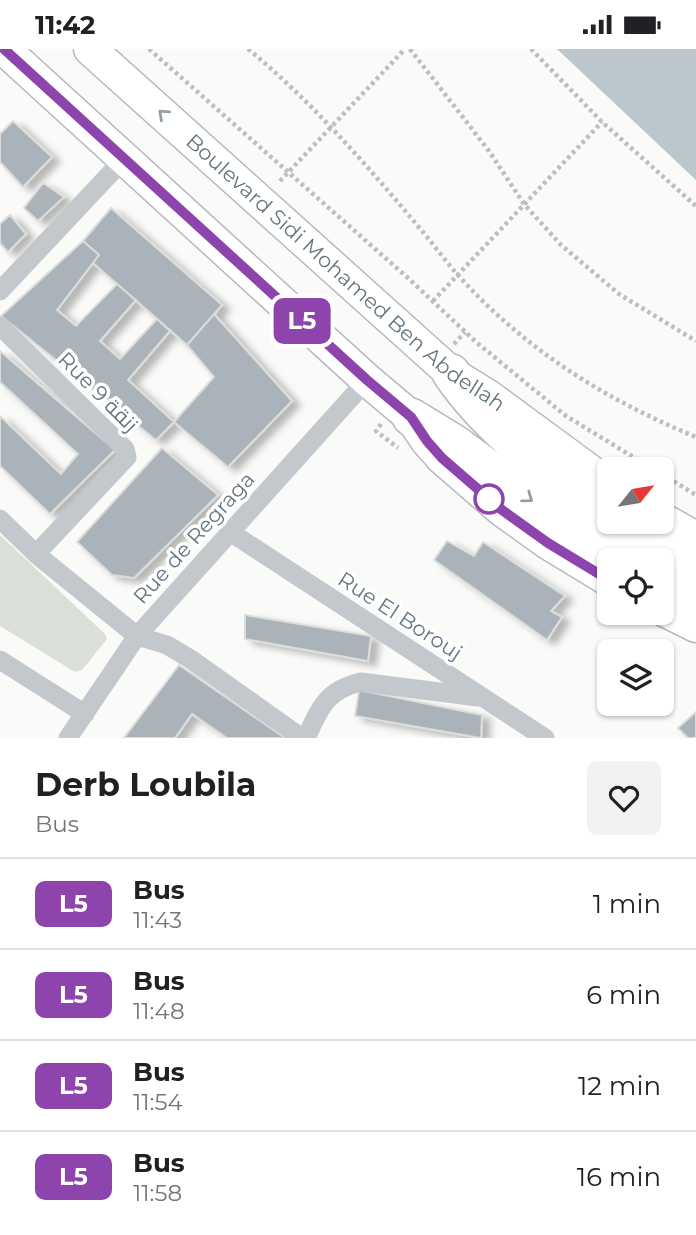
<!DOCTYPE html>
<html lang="en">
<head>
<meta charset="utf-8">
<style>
  :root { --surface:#fff; --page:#f2f2f2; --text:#202124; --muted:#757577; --line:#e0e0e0 }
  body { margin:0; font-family:Montserrat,Cairo,sans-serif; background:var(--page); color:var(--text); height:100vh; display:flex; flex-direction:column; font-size:26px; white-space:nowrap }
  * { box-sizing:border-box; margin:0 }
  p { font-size:23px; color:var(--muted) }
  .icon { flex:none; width:38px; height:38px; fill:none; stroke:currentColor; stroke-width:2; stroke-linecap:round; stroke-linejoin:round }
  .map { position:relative; height:689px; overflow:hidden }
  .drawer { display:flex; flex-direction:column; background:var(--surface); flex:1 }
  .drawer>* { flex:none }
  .badge { padding:0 14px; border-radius:10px; font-size:24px; line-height:46px }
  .needle { width:46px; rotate:60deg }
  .controls { position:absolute; left:597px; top:408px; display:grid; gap:14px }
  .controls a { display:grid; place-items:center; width:77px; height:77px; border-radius:10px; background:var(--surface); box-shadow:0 2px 5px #0004; font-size:35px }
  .map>.badge { position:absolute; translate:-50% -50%; box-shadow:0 0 0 4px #fff }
  .round { display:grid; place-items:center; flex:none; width:74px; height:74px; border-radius:10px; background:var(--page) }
  .summary { display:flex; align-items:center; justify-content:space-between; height:119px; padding:0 35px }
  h1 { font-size:33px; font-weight:700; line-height:52px }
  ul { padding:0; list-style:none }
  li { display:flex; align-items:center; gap:21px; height:91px; padding:0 35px; border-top:2px solid var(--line) }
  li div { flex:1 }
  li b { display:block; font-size:26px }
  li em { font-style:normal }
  li .badge { min-width:77px; font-weight:700; text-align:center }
  .status { display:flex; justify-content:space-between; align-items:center; height:49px; padding:0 35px; background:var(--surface); direction:ltr }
  .status svg { height:19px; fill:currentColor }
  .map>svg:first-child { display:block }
  .green { fill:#dadfd7 }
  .water { fill:#bbc7cb }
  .building { fill:#aab3b9; stroke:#dcdcda; stroke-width:2; filter:url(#shadow) }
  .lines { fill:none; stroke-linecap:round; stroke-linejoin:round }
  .primary-casing { stroke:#b5babe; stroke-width:35 }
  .highway-casing { stroke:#b4b9bd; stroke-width:40 }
  .path { stroke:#bbbfc2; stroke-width:4.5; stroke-dasharray:3.5 3.5; stroke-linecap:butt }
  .street { stroke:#c3c8cc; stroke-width:19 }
  .primary { stroke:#fff; stroke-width:32 }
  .highway { stroke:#fff; stroke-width:37 }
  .oneway { stroke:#939fa8 }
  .line-casing { stroke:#fff; stroke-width:16 }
  .line { stroke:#8e44ad; stroke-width:10 }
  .stop-dot { fill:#fff; stroke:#8e44ad; stroke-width:3.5 }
  .labels { text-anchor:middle; stroke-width:7; stroke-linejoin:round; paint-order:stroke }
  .street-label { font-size:21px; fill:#657683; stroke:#fff }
</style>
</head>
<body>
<div class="status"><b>11:42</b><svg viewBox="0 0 49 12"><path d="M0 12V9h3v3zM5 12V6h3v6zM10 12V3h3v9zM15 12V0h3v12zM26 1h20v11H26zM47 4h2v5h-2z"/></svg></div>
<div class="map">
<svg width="696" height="689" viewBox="0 0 696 689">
  <defs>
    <filter id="shadow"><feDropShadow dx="8" dy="4.5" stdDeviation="3.5" flood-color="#0004"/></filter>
  </defs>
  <rect width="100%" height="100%" fill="#fafaf8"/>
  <path class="green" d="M0,486L105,585L107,590L82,621L75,623L0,577Z"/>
  <path class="water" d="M557,0H696V131Z"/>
  <path class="building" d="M13,72L52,108L23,138L0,113V85Z
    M43,134L64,148L38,172L24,159Z
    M111,159L222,256L187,296L93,214L99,206L83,192Z
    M10,166L26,185L8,203L0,194V175Z
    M83,192L99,206L57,261L76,277L117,235L136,251L100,292L120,310L157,270L170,282L128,331L174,373L156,391L1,267Z
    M214,265L292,352L228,418L174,373L214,328L187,296Z
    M0,302L115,401L50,465L0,417V367L61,425L78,405L0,333Z
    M162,399L218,446L134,529L112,526L77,493Z
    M447,492L474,507L483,493L565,547L551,562L562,568L547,591L434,511Z
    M245,566L371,587L368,612L245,590Z
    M179,616L285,689H227L192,665L175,689H124Z
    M359,641L482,666L481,689L355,667Z
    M696,663V689H688L678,679Z"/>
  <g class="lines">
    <defs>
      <g id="primary">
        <path d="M4,0L367,331L411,368L427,392L442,409L502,461L548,494L609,531"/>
        <path id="s1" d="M90,0L451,324L488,347L609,436"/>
        <path d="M662,470L696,489"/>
        <path d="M662,560L696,577"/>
      </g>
      <path id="highway" d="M451,324C490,382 552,425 609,465
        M411,368L455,395L547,463L622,511
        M620,472L645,490L696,519
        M662,531L696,549"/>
    </defs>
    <use href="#primary" class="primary-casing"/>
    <use href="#highway" class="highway-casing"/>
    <path class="path" d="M149,0L408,229L476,293L566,367L653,420
      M248,0C310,51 365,114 417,176C431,192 443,209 457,225C524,300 604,350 696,388
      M410,0L489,102L524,155L561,196L619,245L696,292
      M531,0L602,73L696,157
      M280,132L405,0
      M433,252L602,73
      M454,295L465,283
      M381,375L376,382L398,399
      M662,425L696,446"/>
    <path class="street" d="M0,242L124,110
      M0,277L125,400L127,408L36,505
      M0,470L36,505L137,587L167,596L192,611L302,689
      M230,483L545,689
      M0,611L85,665
      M68,689L137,587L367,331
      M306,689C320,659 326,641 361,633L478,648"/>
    <use href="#primary" class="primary"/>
    <use href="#highway" class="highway"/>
  </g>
  <defs><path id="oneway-chevron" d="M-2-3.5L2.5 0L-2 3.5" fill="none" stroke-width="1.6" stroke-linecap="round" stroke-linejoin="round" transform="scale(1.75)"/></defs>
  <g class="oneway">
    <use href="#oneway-chevron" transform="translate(163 65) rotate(-138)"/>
    <use href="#oneway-chevron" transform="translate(528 449) rotate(36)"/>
  </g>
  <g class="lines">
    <defs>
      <path id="line" d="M4,0L367,331L411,368L427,392L442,409L502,461L548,494L609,531"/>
    </defs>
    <use href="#line" class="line-casing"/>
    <use href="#line" class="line"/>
  </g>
  <circle class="stop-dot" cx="489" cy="450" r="14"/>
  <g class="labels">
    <g class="street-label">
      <text dy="7" stroke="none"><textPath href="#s1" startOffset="340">Boulevard Sidi Mohamed Ben Abdellah</textPath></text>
      <text transform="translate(98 343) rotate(45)" y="7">Rue 9 زنقة</text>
      <text transform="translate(194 489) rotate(-48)" y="7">Rue de Regraga</text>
      <text transform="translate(400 567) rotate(33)" y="7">Rue El Borouj</text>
    </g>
  </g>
</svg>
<div class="controls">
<a><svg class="needle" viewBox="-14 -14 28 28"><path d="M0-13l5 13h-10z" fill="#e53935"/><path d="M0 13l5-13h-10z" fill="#757577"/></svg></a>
<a><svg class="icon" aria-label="locate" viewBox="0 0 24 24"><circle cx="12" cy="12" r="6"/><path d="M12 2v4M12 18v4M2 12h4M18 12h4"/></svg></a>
<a><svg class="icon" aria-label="layers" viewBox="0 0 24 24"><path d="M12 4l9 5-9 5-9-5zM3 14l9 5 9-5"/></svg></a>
</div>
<b class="badge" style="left:302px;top:272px;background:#8e44ad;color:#fff">L5</b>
</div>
<section class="drawer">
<div class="summary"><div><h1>Derb Loubila</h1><p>Bus</p></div><a class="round"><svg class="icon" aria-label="heart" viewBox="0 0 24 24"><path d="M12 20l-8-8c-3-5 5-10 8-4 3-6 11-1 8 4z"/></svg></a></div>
<ul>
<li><span class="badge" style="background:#8e44ad;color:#fff">L5</span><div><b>Bus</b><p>11:43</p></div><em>1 min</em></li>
<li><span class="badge" style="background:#8e44ad;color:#fff">L5</span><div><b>Bus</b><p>11:48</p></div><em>6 min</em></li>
<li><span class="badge" style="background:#8e44ad;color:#fff">L5</span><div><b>Bus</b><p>11:54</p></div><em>12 min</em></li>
<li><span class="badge" style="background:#8e44ad;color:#fff">L5</span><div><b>Bus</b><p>11:58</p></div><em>16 min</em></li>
</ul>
</section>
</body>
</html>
